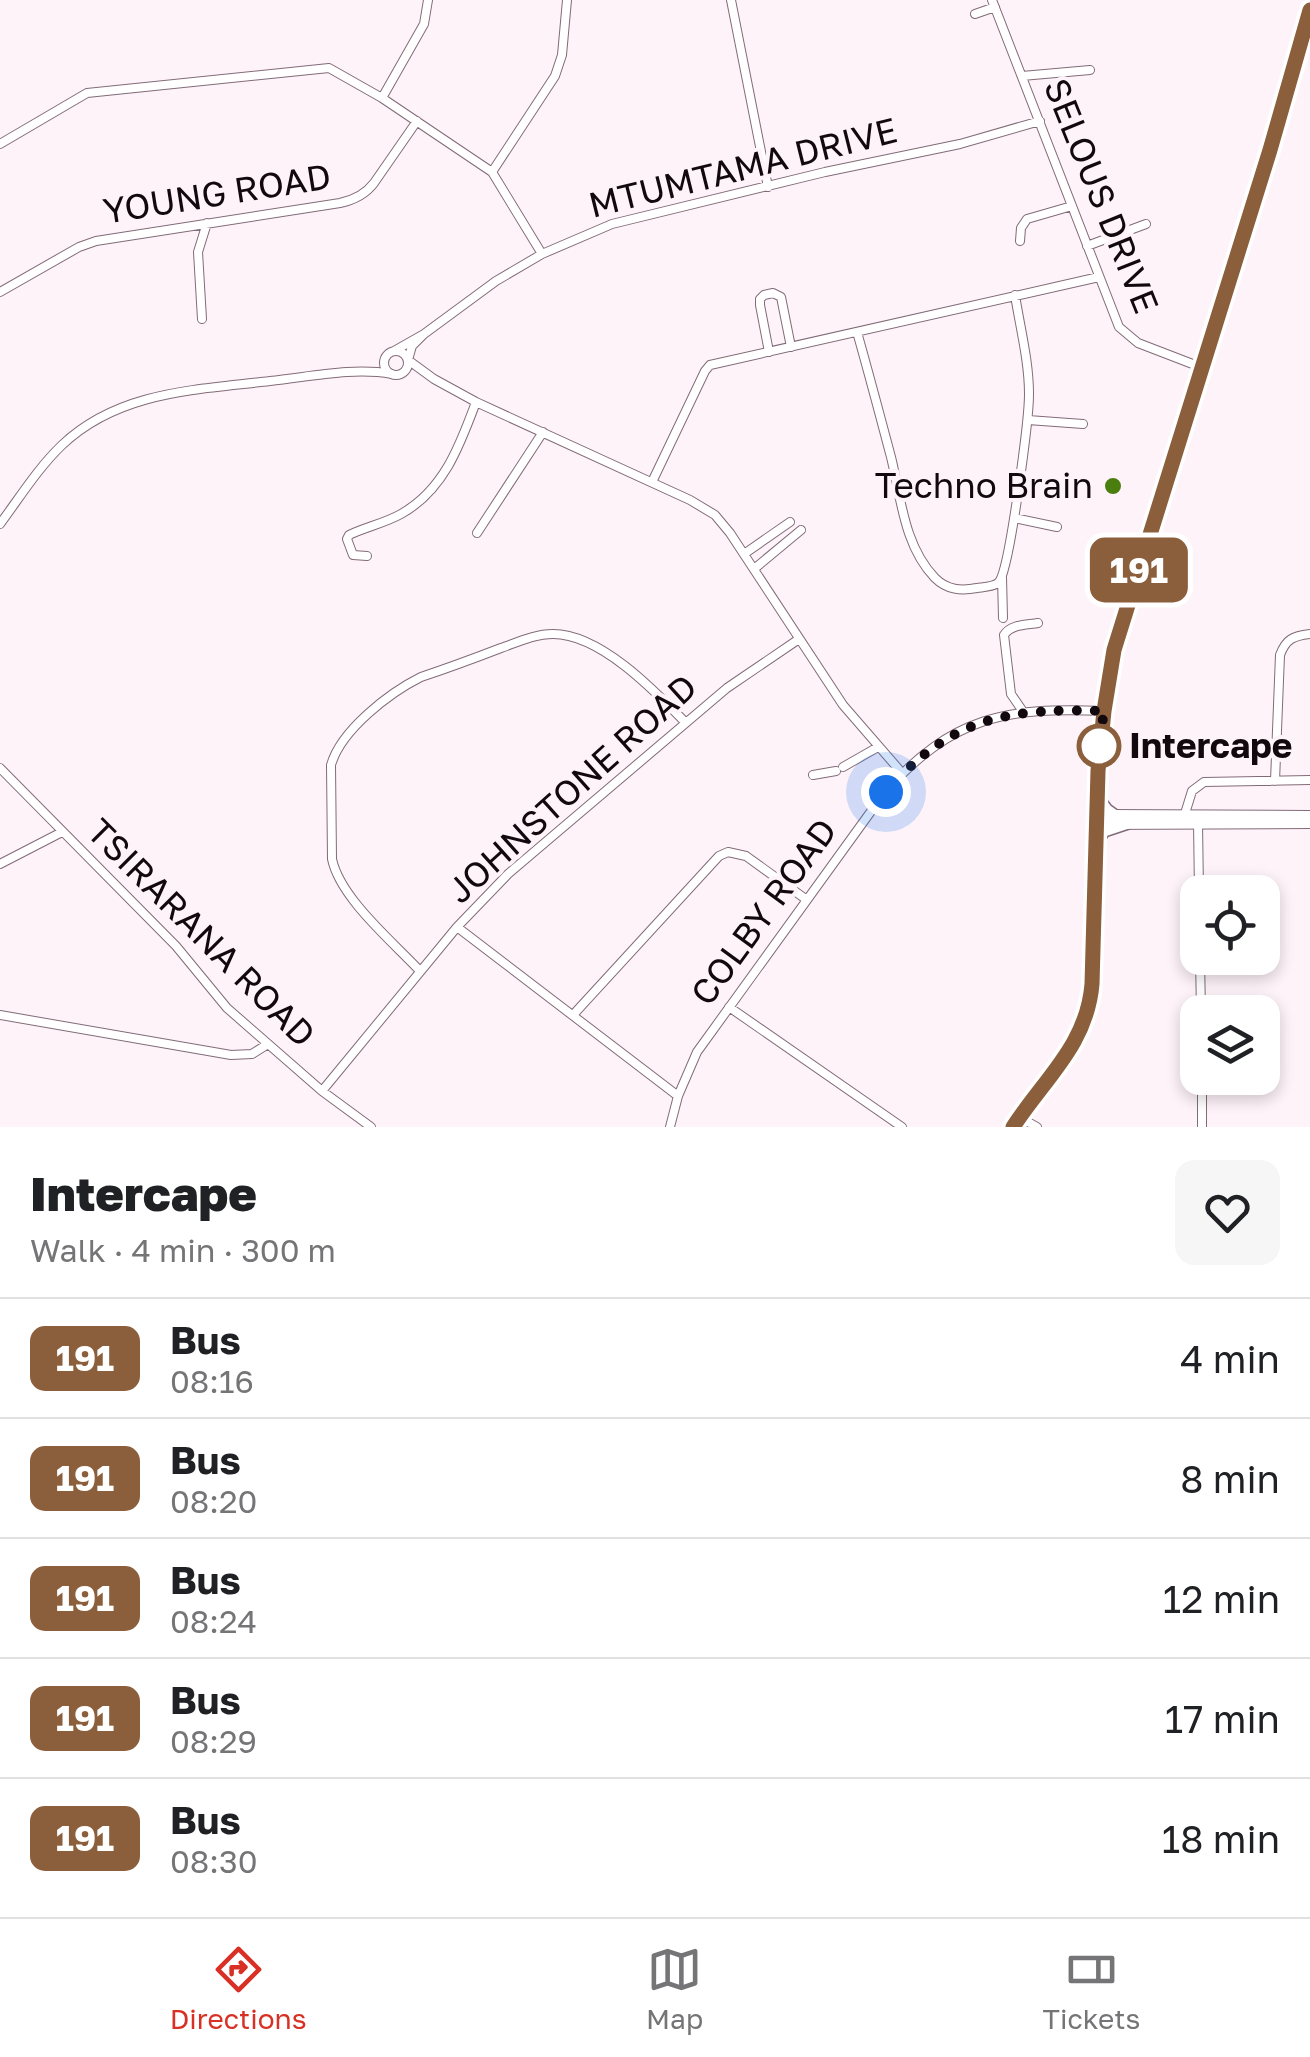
<!DOCTYPE html>
<html lang="en">
<head>
<meta charset="utf-8">
<style>
  :root { --surface:#fff; --page:#f6f6f6; --text:#202124; --muted:#757577; --line:#e0e0e0; --accent:#d93025 }
  body { margin:0; font-family:"Golos Text",sans-serif; background:var(--page); color:var(--text); height:100vh; display:flex; flex-direction:column; font-size:38px; white-space:nowrap }
  * { box-sizing:border-box; margin:0 }
  p { font-size:32px; color:var(--muted) }
  .icon { flex:none; width:55px; height:55px; fill:none; stroke:currentColor; stroke-width:2; stroke-linecap:round; stroke-linejoin:round }
  .map { position:relative; height:1127px; overflow:hidden }
  .panel { display:flex; flex-direction:column; background:var(--surface); flex:1 }
  .panel>* { flex:none }
  .badge { padding:0 20px; border-radius:15px; font-size:35px; line-height:65px }
  .buttons { position:absolute; left:1180px; top:875px; display:grid; gap:20px }
  .buttons a { display:grid; place-items:center; width:100px; height:100px; border-radius:20px; background:var(--surface); box-shadow:0 5px 15px #0003; font-size:50px }
  .you { position:absolute; width:50px; height:50px; margin:-25px; border:8px solid #fff; border-radius:50%; background:#1a73e8; box-shadow:0 0 0 15px #1a73e833 }
  .map>.badge { position:absolute; translate:-50% -50%; box-shadow:0 0 0 5px #fff }
  .round { display:grid; place-items:center; flex:none; width:105px; height:105px; border-radius:20px; background:var(--page) }
  .head { display:flex; align-items:center; justify-content:space-between; height:170px; padding:0 30px }
  h1 { font-size:48px; font-weight:800; line-height:75px }
  ul { padding:0; list-style:none }
  li { display:flex; align-items:center; gap:30px; height:120px; padding:0 30px; border-top:2px solid var(--line) }
  li div { flex:1 }
  li b { display:block; font-size:38px }
  li em { font-style:normal }
  li .badge { min-width:110px; font-weight:700; text-align:center }
  .tab-bar { display:flex; justify-content:space-around; align-items:center; height:140px; border-top:2px solid var(--line); background:var(--surface); font-size:28px; color:var(--muted) }
  .tab-bar a { display:grid; justify-items:center; gap:5px }
  .tab-bar .selected { color:var(--accent) }
  .map>svg:first-child { display:block }
  .lines { fill:none; stroke-linecap:round; stroke-linejoin:round }
  .minor-casing { stroke:#826b78; stroke-width:10 }
  .major-casing { stroke:#826b78; stroke-width:12 }
  .highway-casing { stroke:#826b78; stroke-width:14 }
  .minor { stroke:#fff; stroke-width:8 }
  .major { stroke:#fff; stroke-width:10 }
  .highway { stroke:#fff; stroke-width:11 }
  .line-casing { stroke:#fff; stroke-width:22 }
  .line { stroke:#8b5e3c; stroke-width:15 }
  .walk { stroke:#11090e; stroke-width:10; stroke-dasharray:0 18 }
  .poi-dot { fill:#4a7e0f; stroke:#fef3f9; stroke-width:4 }
  .stop-dot { fill:#fff; stroke:#8b5e3c; stroke-width:5 }
  .labels { text-anchor:middle; stroke-width:8; stroke-linejoin:round; paint-order:stroke }
  .street-label { font-size:35px; fill:#11090e; stroke:#fef3f9 }
  .poi-label { font-size:35px; fill:#11090e; stroke:#fef3f9; text-anchor:end }
  .stop-label { font-size:35px; font-weight:bold; fill:#11090e; stroke:#fef3f9; text-anchor:start }
</style>
</head>
<body>
<div class="map">
<svg width="1310" height="1127" viewBox="0 0 1310 1127">
  <rect width="100%" height="100%" fill="#fef3f9"/>
  <g class="lines">
    <defs>
      <path id="minor" d="M731,0L768,187
        M992,0L1119,327L1138,343L1203,368
        M975,14L995,7
        M1022,76L1090,70
        M382,98L424,24L428,0
        M0,144L87,93L329,68L382,98L492,172L542,254
        M492,172L555,76L562,55L567,0
        M1020,241L1021,228L1027,219L1072,206
        M1087,246L1146,224
        M0,292L79,247L96,241L340,203C354,200 365,195 374,183L417,121
        M202,319L198,252L207,223
        M857,332C869,374 880,416 891,457C901,498 904,546 935,578C947,590 961,591 977,588C984,587 994,587 999,582C1010,568 1029,418 1029,394C1029,361 1020,327 1015,295
        M424,334L412,346L408,360L434,379L476,402L690,500L715,515L730,533L843,705L902,773
        M394,351L424,334L496,281L542,254L612,224L825,172L960,144L1040,121
        M384 363a12 12 0 1 1 24 0a12 12 0 1 1-24 0Z
        M769,352L760,305V299L764,295L773,293L781,297L791,347
        M1028,420L1083,424
        M652,482L705,371L710,365L1099,277
        M1014,518L1057,527
        M0,524C20,497 38,468 62,445C119,391 196,390 270,381C310,377 352,367 392,374
        M477,533L543,432
        M744,554L790,522
        M367,556L353,555L347,539L349,535C366,527 385,523 401,514C444,490 460,445 476,402
        M754,569L801,530
        M1002,577L1003,618
        M1024,713L1011,694L1004,635C1011,624 1026,625 1038,623
        M843,767L878,747
        M0,768L176,946L227,1008L322,1091L371,1127
        M813,775L836,771
        M1275,781L1280,655C1286,639 1293,636 1310,634
        M1183,820L1192,791L1204,782L1310,780
        M1198,822L1199,892
        M0,864L62,832
        M457,927L678,1096
        M1200,958L1201,1012
        M420,971C393,942 340,898 332,859L331,765C341,730 389,693 421,677C448,668 475,658 501,648C518,642 535,634 553,634C600,634 654,690 685,722
        M729,1007L902,1127
        M0,1015L231,1055L252,1054L268,1044
        M573,1015L719,856L728,852L746,856L807,900
        M1202,1078V1127
        M322,1091L457,927L508,874L727,688L799,639
        M1019,1117L1037,1127
        M670,1127L678,1096L697,1052L885,792C953,716 1006,707 1104,711"/>
      <path id="major" d="M1107,815L1310,816
        M1096,824L1310,823"/>
      <path id="highway" d="M1097,797L1107,810L1114,815
        M1096,843L1104,831L1128,823
        M1012,1127C1044,1079 1087,1045 1092,984L1097,771L1110,667L1270,150L1310,10"/>
    </defs>
    <use href="#minor" class="minor-casing"/>
    <use href="#major" class="major-casing"/>
    <use href="#highway" class="highway-casing"/>
    <use href="#minor" class="minor"/>
    <use href="#major" class="major"/>
    <use href="#highway" class="highway"/>
  </g>
  <g class="lines">
    <defs>
      <path id="line" d="M1013,1127C1044,1079 1087,1045 1092,984L1098,771L1104,711L1114,650L1270,150L1310,10"/>
    </defs>
    <use href="#line" class="line-casing"/>
    <use href="#line" class="line"/>
    <path class="walk" d="M886,792C951,717 1008,708 1104,711L1099,746"/>
  </g>
  <circle class="poi-dot" cx="1113" cy="486" r="10"/>
  <circle class="stop-dot" cx="1099" cy="746" r="20"/>
  <g class="labels">
    <g class="street-label">
      <text transform="translate(743 168) rotate(-14)" y="12">MTUMTAMA DRIVE</text>
      <text transform="translate(217 194) rotate(-9)" y="12">YOUNG ROAD</text>
      <text transform="translate(1101 196) rotate(68)" y="12">SELOUS DRIVE</text>
      <text transform="translate(572 789) rotate(-42)" y="12">JOHNSTONE ROAD</text>
      <text transform="translate(764 912) rotate(-54)" y="12">COLBY ROAD</text>
      <text transform="translate(201 933) rotate(45)" y="12">TSIRARANA ROAD</text>
    </g>
    <g class="poi-label">
      <text x="1093" y="498">Techno Brain</text>
    </g>
    <g class="stop-label">
      <text x="1129" y="758">Intercape</text>
    </g>
  </g>
</svg>
<div class="buttons">
<a><svg class="icon" aria-label="locate" viewBox="0 0 24 24"><circle cx="12" cy="12" r="6"/><path d="M12 2v4M12 18v4M2 12h4M18 12h4"/></svg></a>
<a><svg class="icon" aria-label="layers" viewBox="0 0 24 24"><path d="M12 4l9 5-9 5-9-5zM3 14l9 5 9-5"/></svg></a>
</div>
<div class="you" style="left:886px;top:792px"></div>
<b class="badge" style="left:1139px;top:570px;background:#8b5e3c;color:#fff">191</b>
</div>
<section class="panel">
<div class="head"><div><h1>Intercape</h1><p>Walk · 4 min · 300 m</p></div><a class="round"><svg class="icon" aria-label="heart" viewBox="0 0 24 24"><path d="M12 20l-8-8c-3-5 5-10 8-4 3-6 11-1 8 4z"/></svg></a></div>
<ul>
<li><span class="badge" style="background:#8b5e3c;color:#fff">191</span><div><b>Bus</b><p>08:16</p></div><em>4 min</em></li>
<li><span class="badge" style="background:#8b5e3c;color:#fff">191</span><div><b>Bus</b><p>08:20</p></div><em>8 min</em></li>
<li><span class="badge" style="background:#8b5e3c;color:#fff">191</span><div><b>Bus</b><p>08:24</p></div><em>12 min</em></li>
<li><span class="badge" style="background:#8b5e3c;color:#fff">191</span><div><b>Bus</b><p>08:29</p></div><em>17 min</em></li>
<li><span class="badge" style="background:#8b5e3c;color:#fff">191</span><div><b>Bus</b><p>08:30</p></div><em>18 min</em></li>
</ul>
</section>
<nav class="tab-bar">
<a class="selected"><svg class="icon" aria-label="directions" viewBox="0 0 24 24"><path d="M12 3l9 9-9 9-9-9zM9 14v-3h6M13 9l2 2-2 2"/></svg>Directions</a>
<a><svg class="icon" aria-label="map" viewBox="0 0 24 24"><path d="M3 6l6-2 6 2 6-2v14l-6 2-6-2-6 2zM9 4v14M15 6v14"/></svg>Map</a>
<a><svg class="icon" aria-label="tickets" viewBox="0 0 24 24"><path d="M3 7h18v10H3zM15 7v10"/></svg>Tickets</a>
</nav>
</body>
</html>
